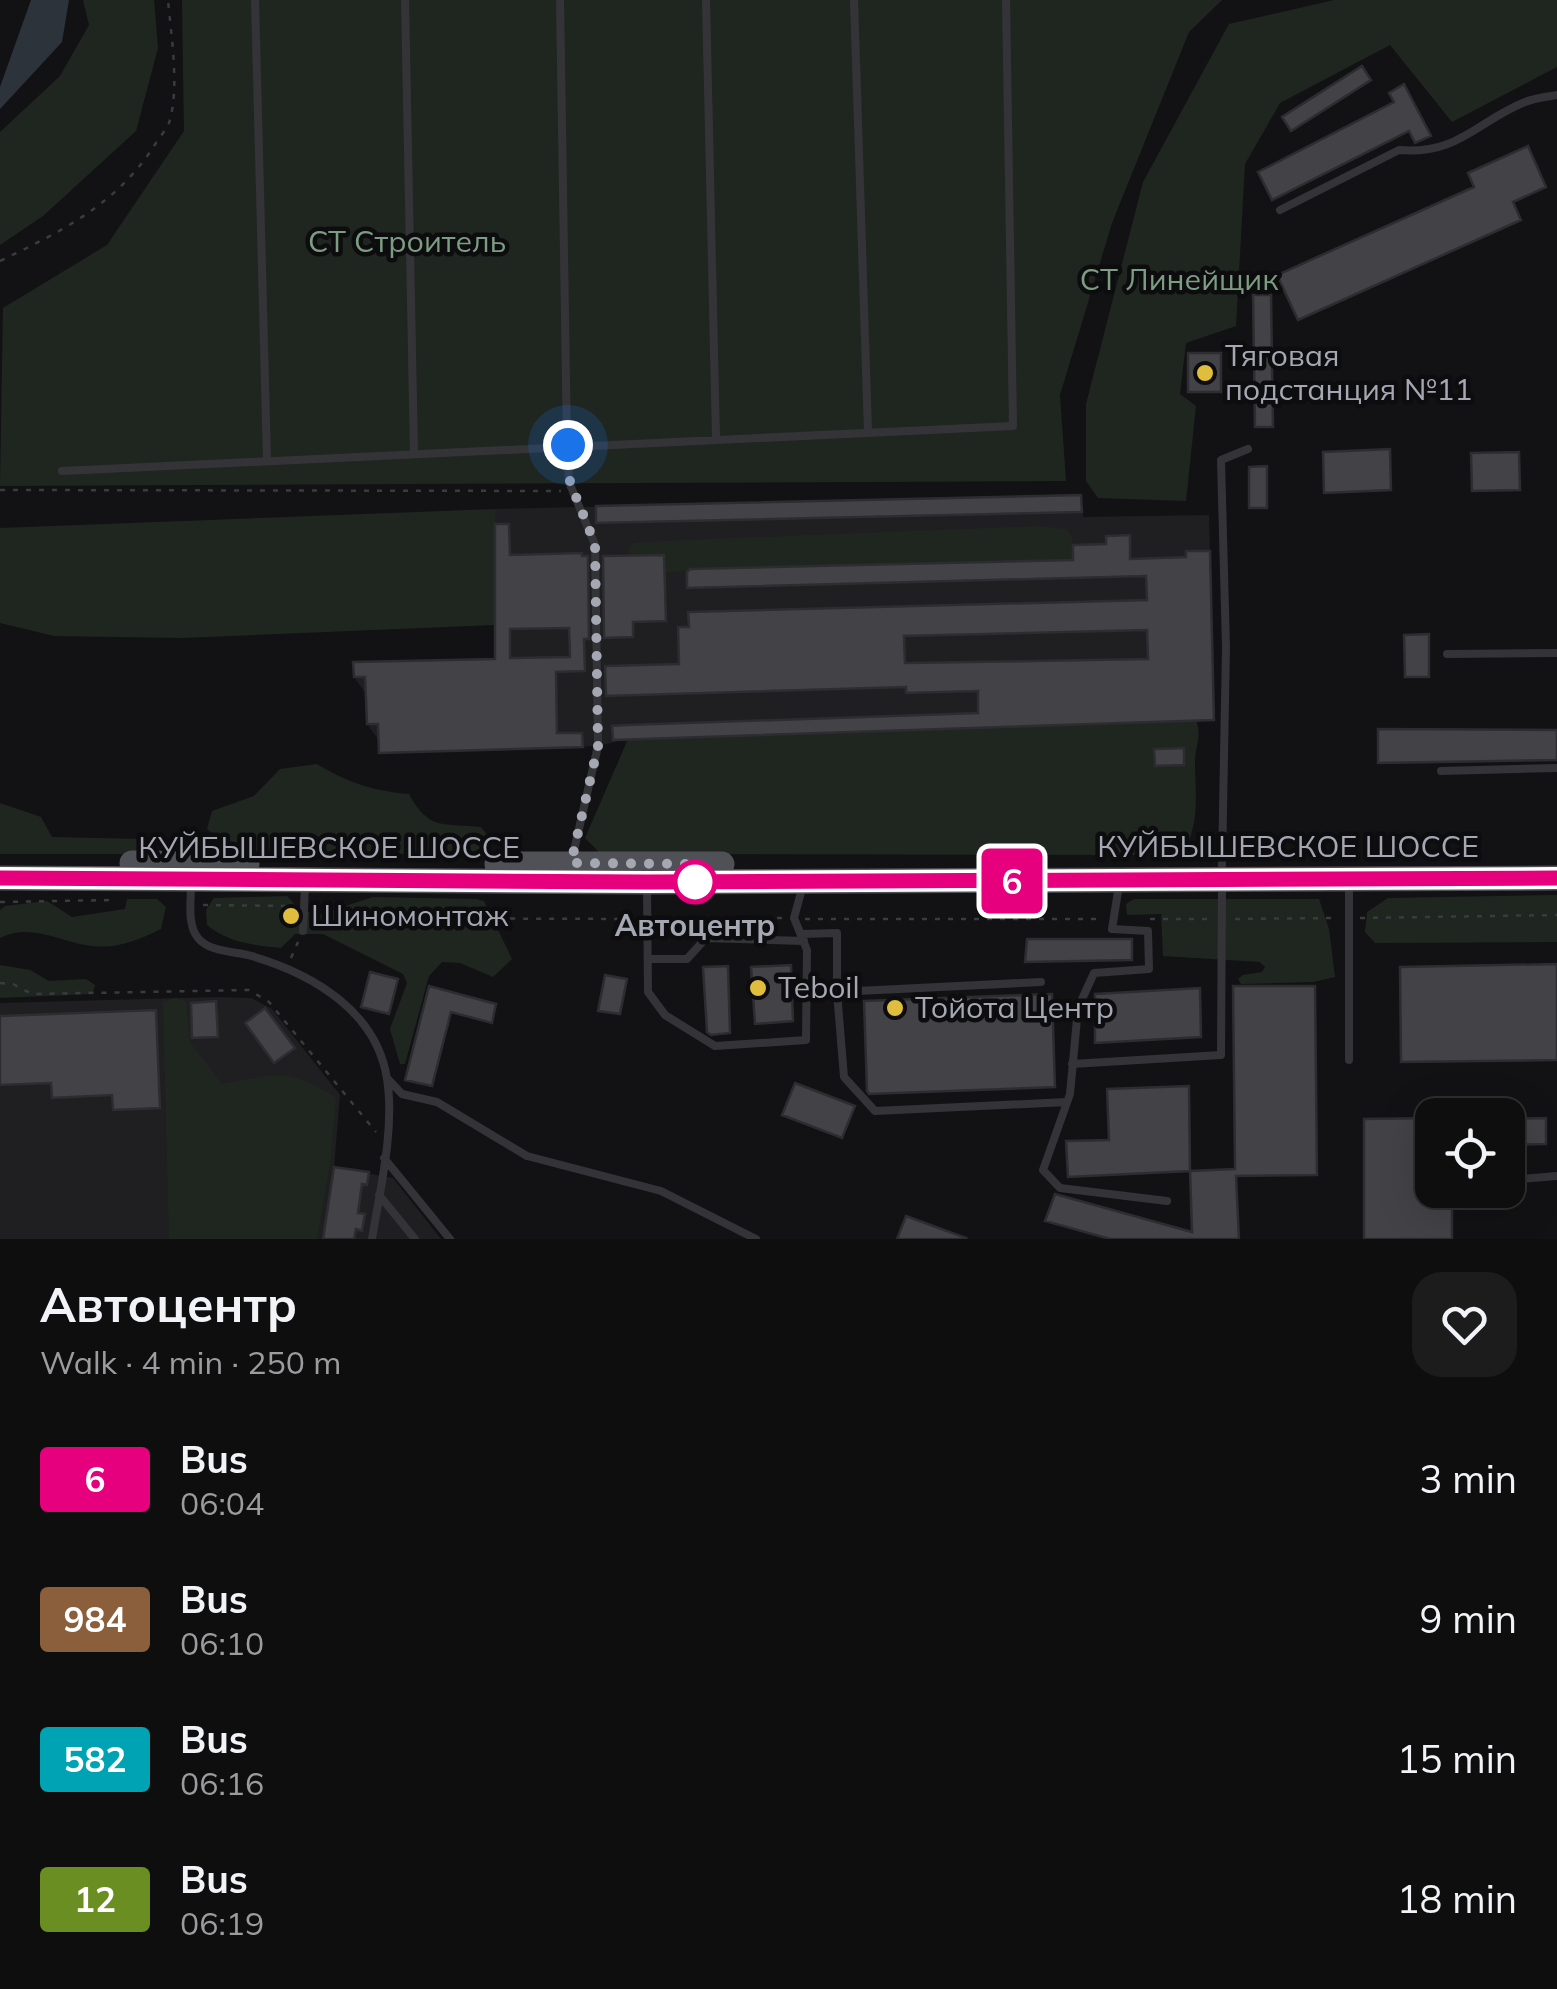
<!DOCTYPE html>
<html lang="en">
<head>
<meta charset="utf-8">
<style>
  :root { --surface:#0e0e0f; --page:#1c1c1d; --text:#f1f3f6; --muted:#9b9c9e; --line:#2e2e2f }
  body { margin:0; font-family:Mulish,sans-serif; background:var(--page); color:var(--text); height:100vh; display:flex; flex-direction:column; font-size:38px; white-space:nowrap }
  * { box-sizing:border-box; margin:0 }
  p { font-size:32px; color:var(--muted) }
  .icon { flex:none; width:55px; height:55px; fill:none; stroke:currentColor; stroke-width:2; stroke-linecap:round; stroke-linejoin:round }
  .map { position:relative; height:1239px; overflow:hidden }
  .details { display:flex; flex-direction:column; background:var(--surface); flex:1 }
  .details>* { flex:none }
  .badge { padding:0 20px; border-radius:8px; font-size:35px; line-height:65px }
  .buttons { position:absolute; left:1415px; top:1098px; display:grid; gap:20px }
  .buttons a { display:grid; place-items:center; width:110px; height:110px; border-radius:20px; background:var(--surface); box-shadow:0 10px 40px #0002,0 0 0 2px var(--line); font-size:50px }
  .you { position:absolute; width:50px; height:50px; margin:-25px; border:8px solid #fff; border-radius:50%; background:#1a73e8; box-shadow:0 0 0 15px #1a73e833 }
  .map>.badge { position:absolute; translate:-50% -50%; box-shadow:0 0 0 5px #fff }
  .round { display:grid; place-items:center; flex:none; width:105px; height:105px; border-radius:30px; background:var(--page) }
  .overview { display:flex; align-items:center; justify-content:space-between; height:170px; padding:0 40px }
  h1 { font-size:48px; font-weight:700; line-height:75px }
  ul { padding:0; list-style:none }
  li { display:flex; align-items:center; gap:30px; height:140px; padding:0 40px }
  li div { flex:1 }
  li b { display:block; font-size:38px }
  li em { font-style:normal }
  li .badge { min-width:110px; font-weight:700; text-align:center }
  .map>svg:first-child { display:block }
  .built { fill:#1f1e21 }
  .green { fill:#1f2620 }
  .water { fill:#2d333b }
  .building { fill:#424247; stroke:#2d2c30; stroke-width:2.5; fill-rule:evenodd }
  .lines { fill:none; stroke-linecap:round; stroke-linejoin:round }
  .path { stroke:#3a3b3f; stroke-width:2.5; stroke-dasharray:5 8; stroke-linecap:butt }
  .service { stroke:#343438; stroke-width:8 }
  .primary { stroke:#505157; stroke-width:25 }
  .line-casing { stroke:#fff; stroke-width:22 }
  .line { stroke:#e6007e; stroke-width:15 }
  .walk { stroke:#a5a8b3; stroke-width:10; stroke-dasharray:0 18 }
  .poi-dot { fill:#e1bd3d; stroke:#0d0d0f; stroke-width:4 }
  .stop-dot { fill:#fff; stroke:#e6007e; stroke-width:5 }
  .labels { text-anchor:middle; stroke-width:9; stroke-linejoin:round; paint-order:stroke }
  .park-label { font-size:30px; fill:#7d9d83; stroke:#0d0d0f }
  .poi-label { font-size:30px; fill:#a5a8b3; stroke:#0d0d0f; text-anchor:start }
  .street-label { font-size:30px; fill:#a5a8b3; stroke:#0d0d0f }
  .stop-label { font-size:30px; font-weight:bold; fill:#a5a8b3; stroke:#0d0d0f }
</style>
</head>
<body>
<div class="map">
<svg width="1557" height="1239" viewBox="0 0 1557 1239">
  <rect width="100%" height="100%" fill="#121214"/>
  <path class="built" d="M1081,495L1083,517L1209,515L1214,720L628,739L598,746L379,753L378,739L367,724L366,694L354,677L353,662L495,659V509Z
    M217,997L251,998L272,1009L340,1095L334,1167L393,1178L441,1239H0V1003Z"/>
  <path class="green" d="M83,0H154L158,48L136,131L43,216L0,245V132L60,76L89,25Z
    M182,0H1222L1189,32L1112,223L1060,395L1066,481L0,486L3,308L107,245L184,131Z
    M1334,0H1557V67L1452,122L1390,45L1280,103L1245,164L1236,326L1186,343L1180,394L1196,406L1186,501L1098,498L1086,481V404L1143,182L1229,24Z
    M495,509V625L181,638L54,636L0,623V528Z
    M1039,526L1067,529L1072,538L1073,560L664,572V556L631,555L628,550L634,543L684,540Z
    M1196,720C1202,736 1196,744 1195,760C1195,792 1201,827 1181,855L601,854L585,838L628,739Z
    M317,764C348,783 374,791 409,794C429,831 443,823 481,827L491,840L488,853L261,855L246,843H222L207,829L212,811L254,796L280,769Z
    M0,803L41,817L52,837L141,839L149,846L146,854H0Z
    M1557,895V942L1375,943L1365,932L1367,912L1388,898Z
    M287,896L300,910L321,914L373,897L476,899L484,901L512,959L493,977L460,963L442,962L429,976L405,1064H400L390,1029L407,983L403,974L323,934H295L281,948C253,945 229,943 207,925L206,910L214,898Z
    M127,899H157L166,907L161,929C139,940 117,949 92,946C60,942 31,922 0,938V910L5,906L47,901L72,917L125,909Z
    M1134,899H1319L1329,929L1335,977L1313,982L1241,984L1238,979L1243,975L1262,972L1265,967L1260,962L1163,956L1161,914L1127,915L1126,904Z
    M0,965L30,970L49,981L86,979L95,985L92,994L0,998Z
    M175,998L186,1001L190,1042L222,1084C276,1075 287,1066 336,1098L330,1165L317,1239H169L163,1002Z"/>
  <path class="water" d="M31,0H69L62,42L0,109V87Z"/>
  <path class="building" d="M1362,66L1371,80L1291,131L1282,117Z
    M1404,84L1431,136L1415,143L1409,131L1272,200L1258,172L1394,102L1389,93Z
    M1528,146L1546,187L1513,202L1521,220L1298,320L1277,275L1474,187L1468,173Z
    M1253,295H1271L1273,427H1255Z
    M1188,353H1221V392H1188Z
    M1390,449L1391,490L1324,493L1323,452Z
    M1519,452L1520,490L1472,491L1471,453Z
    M1267,466V508H1249V467Z
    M1081,495L1082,512L596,523V506Z
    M495,524H509L510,555L582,553V556H588L589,639H584L585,671L556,672L557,733H582L583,747L379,753L378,724H367L365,677H354L353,662L495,659ZM569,628L570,657L510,658V629Z
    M1130,535V559L1186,557V551H1210L1214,720L613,740L612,726L627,725L978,713V691L906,693V687L606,696L605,666L679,664L678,627H689L688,612L1147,600L1146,576L687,588V572L690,569L1073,560V545L1106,544V536ZM1147,630L1148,659L905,663L904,636Z
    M664,555L666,621L633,622V637L604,638L603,556Z
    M1429,634V677H1405L1404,635Z
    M1378,729L1557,730V760L1378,763Z
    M1184,748V765L1155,766L1154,749Z
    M1027,939H1132V960L1025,962Z
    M1557,964V1060L1401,1062L1400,967Z
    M791,965L793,1021L755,1024L751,967Z
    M728,966L730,1033L711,1035L707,1032L703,967Z
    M370,972L398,979L389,1014L361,1007Z
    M605,975L627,979L620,1014L598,1011Z
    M429,986L496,1004L492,1023L451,1012L432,1086L405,1080Z
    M1233,986H1315L1317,1175L1236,1176L1239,1239H1110L1045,1221L1055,1194L1192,1232L1190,1171L1235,1169Z
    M1200,988L1201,1037L1095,1043V994Z
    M1052,994L1055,1087L869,1094L867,1091L864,1001Z
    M216,1001L218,1037L192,1038L191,1003Z
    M265,1008L295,1048L274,1063L245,1023Z
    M156,1010L160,1108L113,1110L112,1095L52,1098L51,1083L0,1085V1016Z
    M795,1083L855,1106L842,1138L782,1115Z
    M1189,1086L1190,1171L1068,1177L1066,1141L1109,1140L1107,1089Z
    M1432,1118V1190H1452V1239H1364V1119Z
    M1546,1118V1144L1508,1145V1119Z
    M334,1167L369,1172L367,1185L362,1184L358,1213L365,1214L362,1231L356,1229L354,1239H323Z
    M906,1216L966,1238L965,1239H897Z"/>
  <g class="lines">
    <path class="path" d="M0,261C60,232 114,206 152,149C157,141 165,131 169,123C180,89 171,35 168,0
      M0,490L561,491
      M0,902L113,900
      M203,905L290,906
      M316,914L325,918L637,919
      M1360,918L1557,915
      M660,919L782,918
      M805,919H1102
      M1150,919H1212
      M1235,919L1337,918
      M291,958L298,942
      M0,983L13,984L32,994L249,990L269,1002L376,1132"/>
    <path class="service" d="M255,0L267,460
      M405,0L414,453
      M560,0L567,445L569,482L595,545L598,746L572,859
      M706,0L716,439
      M854,0L868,432
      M1280,210L1399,150C1459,155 1477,121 1525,102C1535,98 1547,97 1557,95
      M62,471L1013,426L1006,0
      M1447,654L1557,653
      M1441,771L1557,768
      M1222,865L1226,647L1221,460L1248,449
      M191,885C191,901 187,925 198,938C210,953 237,951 255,957C314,975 377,1012 387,1079C395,1128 380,1190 372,1239
      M1119,885L1112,929L1148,931L1149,969L1094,973L1078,1008L1070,1094L1043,1170L1060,1188L1167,1201
      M647,888L648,992L665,1015L715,1046L806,1040L807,950L794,918L803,885
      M303,931L305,885
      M801,934L837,933V992L1041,982
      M648,959H687L706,938L804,941
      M837,992L844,1077L875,1111L1067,1102
      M1349,1060V885
      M1072,1064L1221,1055L1222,886
      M387,1078L402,1094L437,1102L527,1156L661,1191L756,1239
      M384,1158L450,1239
      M1509,1180L1557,1176
      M379,1195L415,1239"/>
    <path class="primary" d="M132,863L247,864
      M497,864H722
      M0,878L647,882L1557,878"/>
  </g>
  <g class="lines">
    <defs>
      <path id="line" d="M0,878L647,882L1557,878"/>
    </defs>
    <use href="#line" class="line-casing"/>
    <use href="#line" class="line"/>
    <path class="walk" d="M568,445L570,482L595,544L598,746L571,863L694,864L695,882"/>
  </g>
  <g class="poi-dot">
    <circle cx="1205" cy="373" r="10"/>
    <circle cx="291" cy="916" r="10"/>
    <circle cx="758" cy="988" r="10"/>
    <circle cx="895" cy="1008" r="10"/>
  </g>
  <circle class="stop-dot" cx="695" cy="882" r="20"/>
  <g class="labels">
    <g class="park-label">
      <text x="407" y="252">СТ Строитель</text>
      <text x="1179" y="290">СТ Линейщик</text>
    </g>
    <g class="poi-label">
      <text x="1225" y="366">Тяговая<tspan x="1225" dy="34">подстанция №11</tspan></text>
      <text x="311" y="926">Шиномонтаж</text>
      <text x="778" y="998">Teboil</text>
      <text x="915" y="1018">Тойота Центр</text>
    </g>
    <g class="street-label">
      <text x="1288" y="857">КУЙБЫШЕВСКОЕ ШОССЕ</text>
      <text x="329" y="858">КУЙБЫШЕВСКОЕ ШОССЕ</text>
    </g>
    <g class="stop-label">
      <text x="695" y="936">Автоцентр</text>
    </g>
  </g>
</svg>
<div class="buttons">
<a><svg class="icon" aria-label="locate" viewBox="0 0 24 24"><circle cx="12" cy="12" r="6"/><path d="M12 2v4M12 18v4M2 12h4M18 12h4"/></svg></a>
</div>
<div class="you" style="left:568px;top:445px"></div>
<b class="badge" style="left:1012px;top:881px;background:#e6007e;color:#fff">6</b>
</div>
<section class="details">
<div class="overview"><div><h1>Автоцентр</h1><p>Walk · 4 min · 250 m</p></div><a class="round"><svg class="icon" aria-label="heart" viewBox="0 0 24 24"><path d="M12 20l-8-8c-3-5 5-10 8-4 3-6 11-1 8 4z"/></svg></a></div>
<ul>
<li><span class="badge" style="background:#e6007e;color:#fff">6</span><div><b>Bus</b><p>06:04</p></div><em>3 min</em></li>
<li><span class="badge" style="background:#8b5e3c;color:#fff">984</span><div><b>Bus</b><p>06:10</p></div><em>9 min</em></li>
<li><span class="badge" style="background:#00a3b4;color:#fff">582</span><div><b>Bus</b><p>06:16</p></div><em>15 min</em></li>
<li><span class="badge" style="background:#6b8e23;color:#fff">12</span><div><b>Bus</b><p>06:19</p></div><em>18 min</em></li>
</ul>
</section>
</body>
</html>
